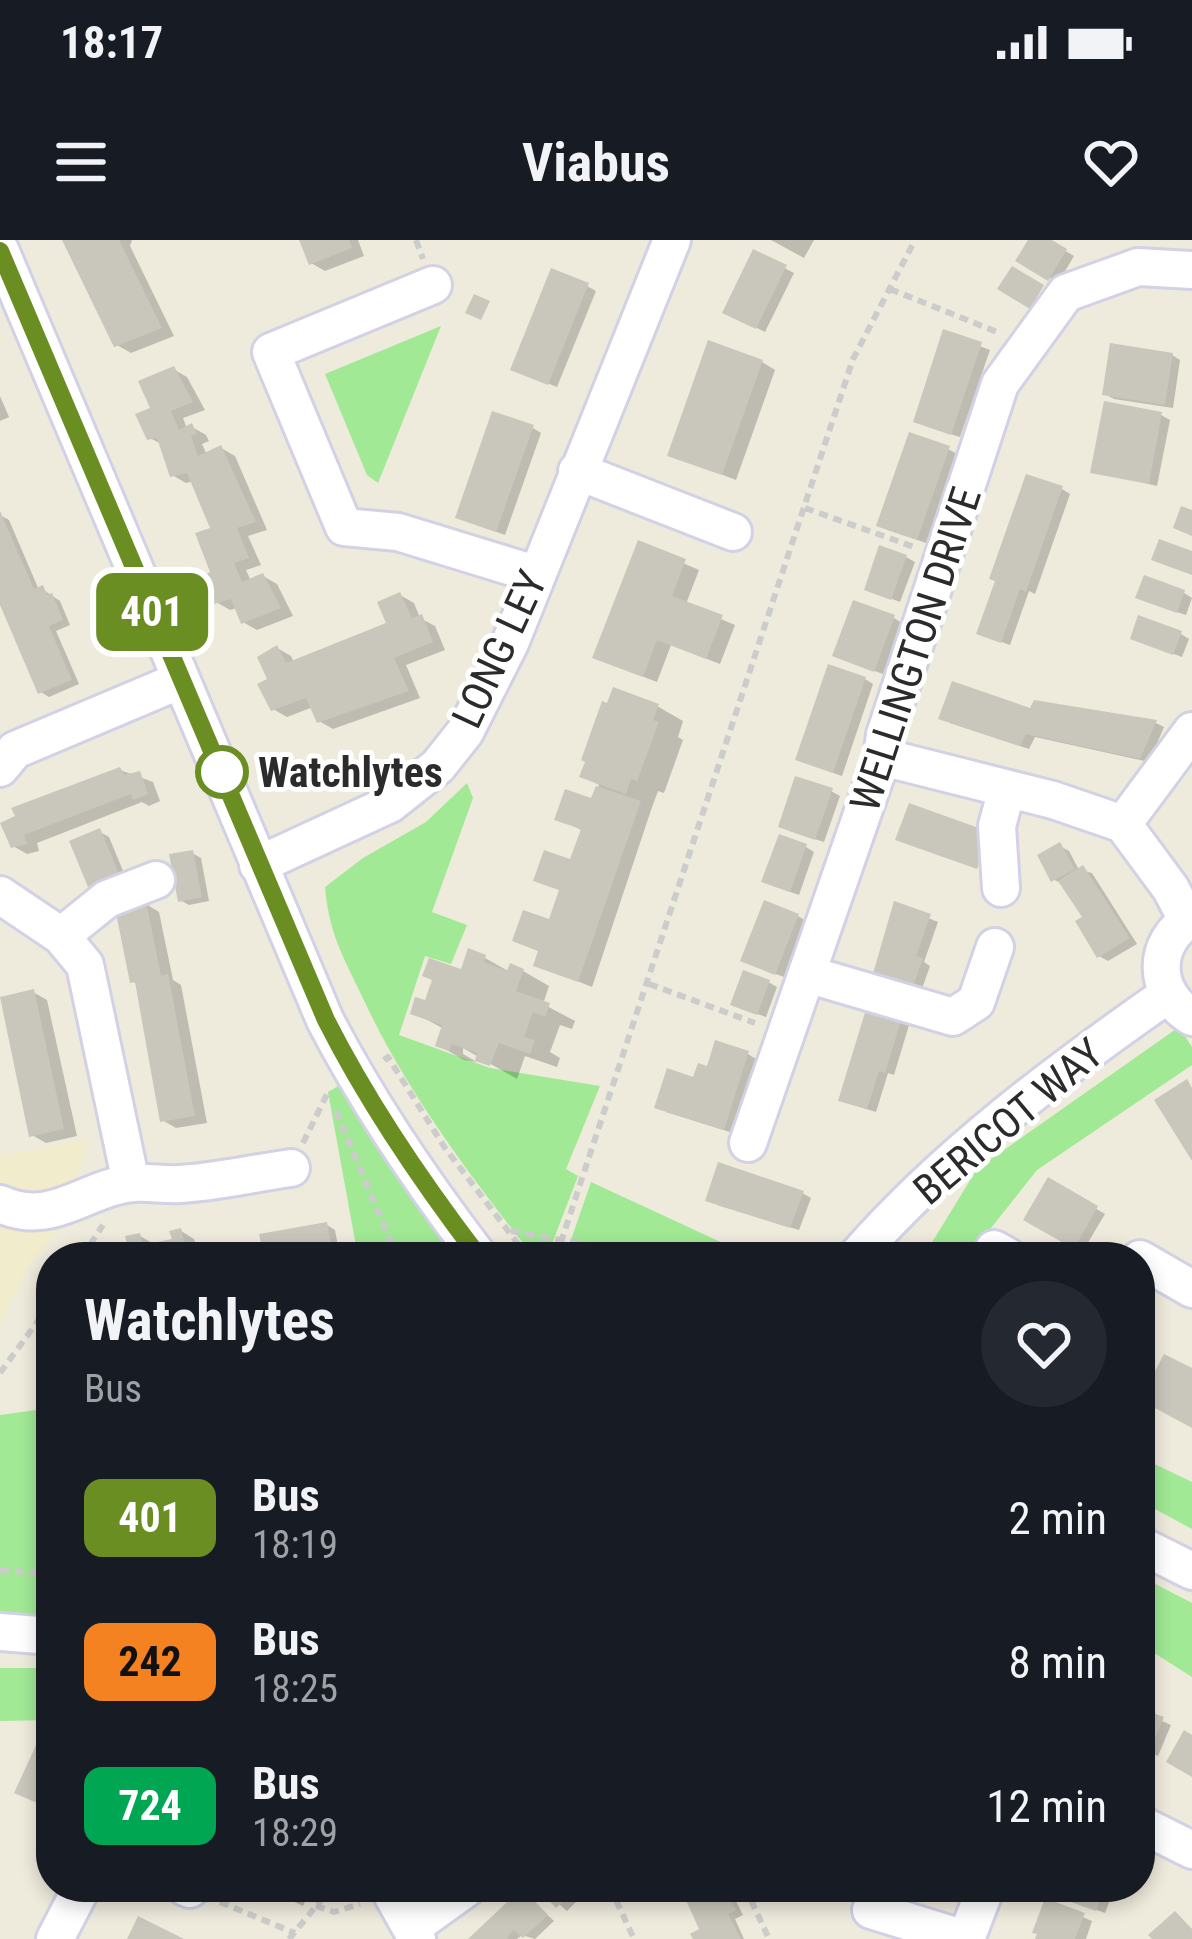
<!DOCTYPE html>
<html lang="en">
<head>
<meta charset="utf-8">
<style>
  :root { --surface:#171b24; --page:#242831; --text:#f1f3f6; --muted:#9ea1a6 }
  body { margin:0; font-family:"Roboto Condensed",sans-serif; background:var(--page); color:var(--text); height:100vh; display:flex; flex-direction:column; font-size:45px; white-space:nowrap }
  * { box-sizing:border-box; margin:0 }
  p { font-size:39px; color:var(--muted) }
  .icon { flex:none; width:66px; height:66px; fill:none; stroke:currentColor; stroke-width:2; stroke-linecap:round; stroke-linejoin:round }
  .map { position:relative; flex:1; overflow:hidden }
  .details { position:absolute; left:36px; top:1002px; width:1119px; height:660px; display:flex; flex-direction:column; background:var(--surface); border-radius:48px; box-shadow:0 6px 18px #0003 }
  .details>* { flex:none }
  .badge { padding:0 24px; border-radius:18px; font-size:42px; line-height:78px }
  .map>.badge { position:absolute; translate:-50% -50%; box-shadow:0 0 0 6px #fff }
  .round { display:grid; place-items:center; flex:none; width:126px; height:126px; border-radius:63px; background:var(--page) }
  .headline { display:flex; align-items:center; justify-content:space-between; height:204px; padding:0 48px }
  h1 { font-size:57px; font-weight:700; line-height:90px }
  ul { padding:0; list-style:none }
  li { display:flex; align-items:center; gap:36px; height:144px; padding:0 48px }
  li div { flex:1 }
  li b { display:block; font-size:45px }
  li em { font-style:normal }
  li .badge { min-width:132px; font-weight:700; text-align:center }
  .status { display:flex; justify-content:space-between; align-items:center; height:84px; padding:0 60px; background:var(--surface); direction:ltr }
  .status svg { height:33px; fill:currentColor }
  header { display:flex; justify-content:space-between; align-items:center; height:156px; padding:0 48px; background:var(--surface); font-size:54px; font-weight:700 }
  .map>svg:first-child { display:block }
  .education { fill:#f1eccb }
  .green { fill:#a1e995 }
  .shadow { fill:#0003 }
  .building { fill:#c9c7bb }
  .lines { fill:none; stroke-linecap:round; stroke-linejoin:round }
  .minor-casing { stroke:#d2d1e5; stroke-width:42 }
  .path { stroke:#ccc; stroke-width:6; stroke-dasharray:9 6; stroke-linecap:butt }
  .minor { stroke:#fff; stroke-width:36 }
  .line-casing { stroke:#fff; stroke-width:27 }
  .line { stroke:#6b8e23; stroke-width:18 }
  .stop-dot { fill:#fff; stroke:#6b8e23; stroke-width:6 }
  .labels { text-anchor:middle; stroke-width:10; stroke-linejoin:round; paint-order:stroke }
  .street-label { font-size:42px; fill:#2b2b2b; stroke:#fff }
  .stop-label { font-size:42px; font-weight:bold; fill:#2b2b2b; stroke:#fff; text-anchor:start }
</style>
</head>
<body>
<div class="status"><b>18:17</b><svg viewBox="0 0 49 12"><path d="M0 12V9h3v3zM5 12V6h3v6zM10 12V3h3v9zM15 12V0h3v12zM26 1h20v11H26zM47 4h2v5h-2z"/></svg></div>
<header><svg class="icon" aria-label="menu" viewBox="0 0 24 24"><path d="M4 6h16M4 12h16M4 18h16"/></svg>Viabus<svg class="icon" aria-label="heart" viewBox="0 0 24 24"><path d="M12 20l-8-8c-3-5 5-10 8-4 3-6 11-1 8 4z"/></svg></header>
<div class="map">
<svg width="1192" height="1699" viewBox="0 0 1192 1699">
  <rect width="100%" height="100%" fill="#eeeadc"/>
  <path class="education" d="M91,899L75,938L91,952L30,1024L0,1085V916Z"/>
  <path class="green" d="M441,86L378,243L367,235L325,134Z
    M467,543L473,558L432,672L467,685L451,724L425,716L399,795L490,828L600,846L566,929L578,936L547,1017H534C468,933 405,850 360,752C341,713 329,691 325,647L363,618L426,582Z
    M1179,787L1192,807V825L1037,930L968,1017H923L977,929Z
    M354,837L479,1017H358L328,852Z
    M591,942L753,1017H565Z
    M51,1168V1396L0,1392V1175Z
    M1140,1217L1192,1242V1289L1140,1261Z
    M1140,1336L1192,1363V1437L1140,1404Z
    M0,1428H51V1480L0,1481Z"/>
  <path class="shadow" d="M65,0H132L130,6L174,96L131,113L117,105Z
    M303,0H358L364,16L325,31L311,23Z
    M771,0H814L804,18Z
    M1032,0H1047L1074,16L1058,43L1020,20Z
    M755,13L794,33L765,92L726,72Z
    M587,46L596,51L557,147L522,133Z
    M945,93L990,110L960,197L925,186Z
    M1172,115L1180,120L1173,168L1114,159L1105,154Z
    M762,122L775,130L736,240L671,215Z
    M173,129L187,137L205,170L183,178L187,189L192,187L206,195L209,201L202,204L207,215L221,208L235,216L267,290L248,296L261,325L246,330L251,341L263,336L277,344L293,376L257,390L243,382L237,368L230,370L216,362L214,290L194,241L186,243L172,235L163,205L150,198L154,170Z
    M0,156L9,177L0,181Z
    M1161,175L1170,180L1157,246L1094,231Z
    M533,188L541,193L505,295L467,281Z
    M948,209L957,214L926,303L888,290Z
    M1062,249L1070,254L1035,354L1029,351L1010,405L988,397Z
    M0,275L9,280L39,350L42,349L60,361L70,385L56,391L79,444L49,457L41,452L0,358Z
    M639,304L699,330L686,364L735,385L720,424L671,405L657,442L610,424Z
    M906,317L915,322L900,362L876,353Z
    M1184,353L1192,358L1186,375L1147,362Z
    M400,355L414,363L420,378L435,386L445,410L406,425L420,458L333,489L319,481L313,467L287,477L273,469L270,440L277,408L291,416L294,423L390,385Z
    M894,378L902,383L883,434L844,420Z
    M1181,394L1189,399L1182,417L1142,402Z
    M865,439L873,444L842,536L808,524Z
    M1036,464L1156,483L1164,487L1149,522L1035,497L1029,509L950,483L1031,472Z
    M657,466L683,481L678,497L683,500L664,553L658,551L651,570L592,747L537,725L541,712L516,700L551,683L562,651L537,639L572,623L583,591L558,578L593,562L599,545L583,536Z
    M120,530L153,542L160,561L149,566L142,562L37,603L39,611L27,614L13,606L4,583Z
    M831,551L840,556L824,602L790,591Z
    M100,592L109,597L126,638L99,650L91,645Z
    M1060,606L1069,611L1079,630L1092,633L1137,704L1108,721L1099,716L1086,678L1062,644L1053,639Z
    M806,607L814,612L799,655L773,646Z
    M192,613L201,618L209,661L189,665L180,660Z
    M146,664L159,672L173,740L181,745L207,883L176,888L162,880L138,745L132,741Z
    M896,665L938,682L924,722L930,726L918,760L882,748Z
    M798,676L806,681L784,737L752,725Z
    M485,718L510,732L511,727L523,731L549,746L543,764L575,781L572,789L560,785L550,812L560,818L557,827L525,816L517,839L463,808V814L477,822L464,820L438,805L444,789L413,772Z
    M768,742L777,747L766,777L742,769Z
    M33,752L47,760L77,896L46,903L32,895Z
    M901,780L909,785L894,835L888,833L876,872L850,864Z
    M748,814L756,819L733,893L666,872L695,840Z
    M1049,941L1105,974L1083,1011L1027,979Z
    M802,953L811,958L799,990L717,965Z
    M327,985L335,990L340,1017H267Z
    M181,991L194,999L199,1017L224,1011L235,1017H133L140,996L154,1004L175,1001Z
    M1140,1471L1171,1485L1158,1516L1140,1508Z
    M263,1647H312L303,1666Z
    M540,1647H584L587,1651L567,1671Z
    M683,1647H729L743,1675L735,1679L744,1699H696L703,1691Z
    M1061,1647H1115L1105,1673L1067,1659Z
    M522,1652L554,1681L535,1699L522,1695L517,1699H473Z
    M1046,1662L1092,1681L1086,1699H1038Z"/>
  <path class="building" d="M62,0H119L162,88L114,107Z
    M299,0H349L352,8L309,25Z
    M1028,0H1052L1067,9L1048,41L1015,21Z
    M753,9L787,25L756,89L722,73Z
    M1012,26L1044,45L1030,69L997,49Z
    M551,28L589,43L548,145L510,130Z
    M474,54L490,61L481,80L465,73Z
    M943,89L982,102L951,195L913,182Z
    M708,100L763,120L722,235L667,216Z
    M1110,103L1173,113L1165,165L1102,155Z
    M174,126L193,162L171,171L179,190L192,183L197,194L191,196L198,216L221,205L256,282L237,288L249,318L234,323L242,342L263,333L281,368L241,384L231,359L214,364L202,337L210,332L195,293L210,288L187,233L170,237L157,198L147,200L135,174L150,168L138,141Z
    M1104,161L1162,172L1149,244L1090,233Z
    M492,171L534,185L496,292L455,278Z
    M909,192L950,206L917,300L876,286Z
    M1026,234L1063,246L1026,352L1020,349L1001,403L976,394L995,341L989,339Z
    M1181,266L1192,270V296L1173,288Z
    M0,271L34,349L43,345L47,355L52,353L63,380L49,386L72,440L38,454L0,365Z
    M1159,299L1192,311V335L1151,320Z
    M638,300L686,319L672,356L723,375L706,419L657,400L643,437L592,418Z
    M879,305L907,315L891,360L864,350Z
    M1144,335L1185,350L1177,373L1135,358Z
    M400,352L412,378L422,374L433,402L394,418L409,451L317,483L306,458L271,471L257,444L267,439L257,417L277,405L286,423L386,383L377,362Z
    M853,360L895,375L874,432L832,416Z
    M1138,375L1182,391L1173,415L1130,399Z
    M828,424L866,437L833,533L795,520Z
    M952,441L1030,468L1034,460L1157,480L1140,519L1026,494L1020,506L938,479Z
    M613,447L659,464L653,480L659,482L637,541L631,539L626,554L579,537L585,522L581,520L602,461L607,463Z
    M120,527L124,535L140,531L148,554L133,560L131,554L24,595L27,604L11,608L0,583L15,576L11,568Z
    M795,536L833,548L815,600L778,587Z
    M596,546L641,561L578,742L533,726L538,711L512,701L523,670L549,679L559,650L533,641L544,610L570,619L581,589L554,580L565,549L591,558Z
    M909,563L990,592L977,629L895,600Z
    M100,588L119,634L88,647L69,601Z
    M779,594L807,604L790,652L761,642Z
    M1060,602L1075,629L1051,642L1037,615Z
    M193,610L202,657L178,662L169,614Z
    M1083,625L1130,698L1097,718L1075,681L1082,677L1058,641Z
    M764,660L799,674L775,735L740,721Z
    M146,661L161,736L168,734L195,876L160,882L135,742L130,743L115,668Z
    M894,661L931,674L916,716L923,718L909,758L870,744Z
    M468,708L486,715L484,722L507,731L510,723L524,729L516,751L550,763L545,777L533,772L524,797L535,800L530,814L499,803L490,826L475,821L477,813L452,804L449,811L435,806L442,785L410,774L415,757L425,760L432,740L422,736L429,718L461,729Z
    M743,730L770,740L757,775L730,765Z
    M34,749L64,889L29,897L0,757Z
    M867,766L902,777L885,833L879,831L867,869L838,861Z
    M715,800L749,811L724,890L654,868L667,828L693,837L698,823L707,826Z
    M1187,839L1192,848V921L1154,860Z
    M718,922L804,951L790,988L705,961Z
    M1048,937L1098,966L1074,1009L1023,980Z
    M327,982L333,1017H264L259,994Z
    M181,988L188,1017H130L125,996L140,993L143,1005L172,999L169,991Z
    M1164,1114L1192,1128V1188L1140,1160Z
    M1140,1468L1164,1477L1149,1513L1140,1510Z
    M1184,1490L1192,1495V1537L1166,1522Z
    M38,1501L51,1507V1569L14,1553Z
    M536,1647H578L556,1668Z
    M680,1647H725L736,1670L728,1674L741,1699H693L690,1694L699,1689Z
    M1058,1647H1105L1096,1671L1054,1656Z
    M522,1648L548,1675L523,1698L514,1690L507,1697L509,1699H468Z
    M1045,1658L1085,1673L1075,1699H1035L1037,1694L1032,1693Z
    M1175,1671L1192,1689V1699H1152L1148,1695Z
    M138,1676L184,1699H127Z"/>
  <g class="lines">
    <defs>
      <path id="minor" d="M0,10L325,780C369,865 421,941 479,1017
        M433,45L271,112L344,287L398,292L535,334
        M577,231L733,292
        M882,517L1053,560L1123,584L1171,649L1187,680
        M0,528L15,510L181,440
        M1123,584L1192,491
        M258,625L390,564L438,526L465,492L510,403L672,0
        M1001,648L997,586L1007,549
        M0,655L61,696L85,725L131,943
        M1192,678C1151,702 1152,753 1192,777
        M61,696L107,659L156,640
        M807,734L953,777L976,762L995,707
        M748,903L882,517L885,495L1000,144L1066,53L1138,27L1192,30
        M0,964C53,988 85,947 134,943C149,942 165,945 180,944C217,942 254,933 291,928
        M994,1009L1008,1017
        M856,1017C945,915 1057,832 1167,755
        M1140,1019L1192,1049
        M1140,1305L1192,1331
        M0,1392L51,1396
        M1140,1584L1192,1610
        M185,1647L190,1649
        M388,1647L417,1699
        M871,1670L965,1699
        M411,1688L468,1647
        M55,1699L82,1647
        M966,1699L986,1647"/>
    </defs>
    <use href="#minor" class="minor-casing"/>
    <path class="path" d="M416,0L423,19
      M890,49L997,92
      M805,268L917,308
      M649,744L755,783
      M384,820L388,817L445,908L528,1017
      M336,871L397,1017
      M303,903L328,852
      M511,991L655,1017
      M82,1017L103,985
      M556,1017L853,119L915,0
      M0,1133L51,1063
      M0,1330L51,1334
      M610,1647L634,1699
      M745,1647L769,1699
      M220,1662L295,1693
      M316,1666L334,1672L360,1664
      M289,1699L332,1647"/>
    <use href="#minor" class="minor"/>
  </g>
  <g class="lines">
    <defs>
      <path id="line" d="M0,11L326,780C369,865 421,941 479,1017"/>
    </defs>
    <use href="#line" class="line-casing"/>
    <use href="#line" class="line"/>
  </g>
  <circle class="stop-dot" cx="222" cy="532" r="24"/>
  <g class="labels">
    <g class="street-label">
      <text transform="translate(499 409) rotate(-65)" y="15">LONG LEY</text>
      <text transform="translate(915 409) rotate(-72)" y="15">WELLINGTON DRIVE</text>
      <text transform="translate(1008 881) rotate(-40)" y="15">BERICOT WAY</text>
    </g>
    <g class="stop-label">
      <text x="258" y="547">Watchlytes</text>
    </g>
  </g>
</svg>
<b class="badge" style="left:152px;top:372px;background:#6b8e23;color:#fff">401</b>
<section class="details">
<div class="headline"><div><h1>Watchlytes</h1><p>Bus</p></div><a class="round"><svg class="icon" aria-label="heart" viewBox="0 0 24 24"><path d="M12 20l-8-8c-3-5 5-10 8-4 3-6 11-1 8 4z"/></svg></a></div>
<ul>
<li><span class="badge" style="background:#6b8e23;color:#fff">401</span><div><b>Bus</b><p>18:19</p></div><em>2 min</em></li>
<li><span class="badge" style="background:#f58220;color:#111">242</span><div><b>Bus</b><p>18:25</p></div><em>8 min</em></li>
<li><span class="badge" style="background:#00a651;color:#fff">724</span><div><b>Bus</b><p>18:29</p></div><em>12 min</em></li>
</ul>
</section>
</div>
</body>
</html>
